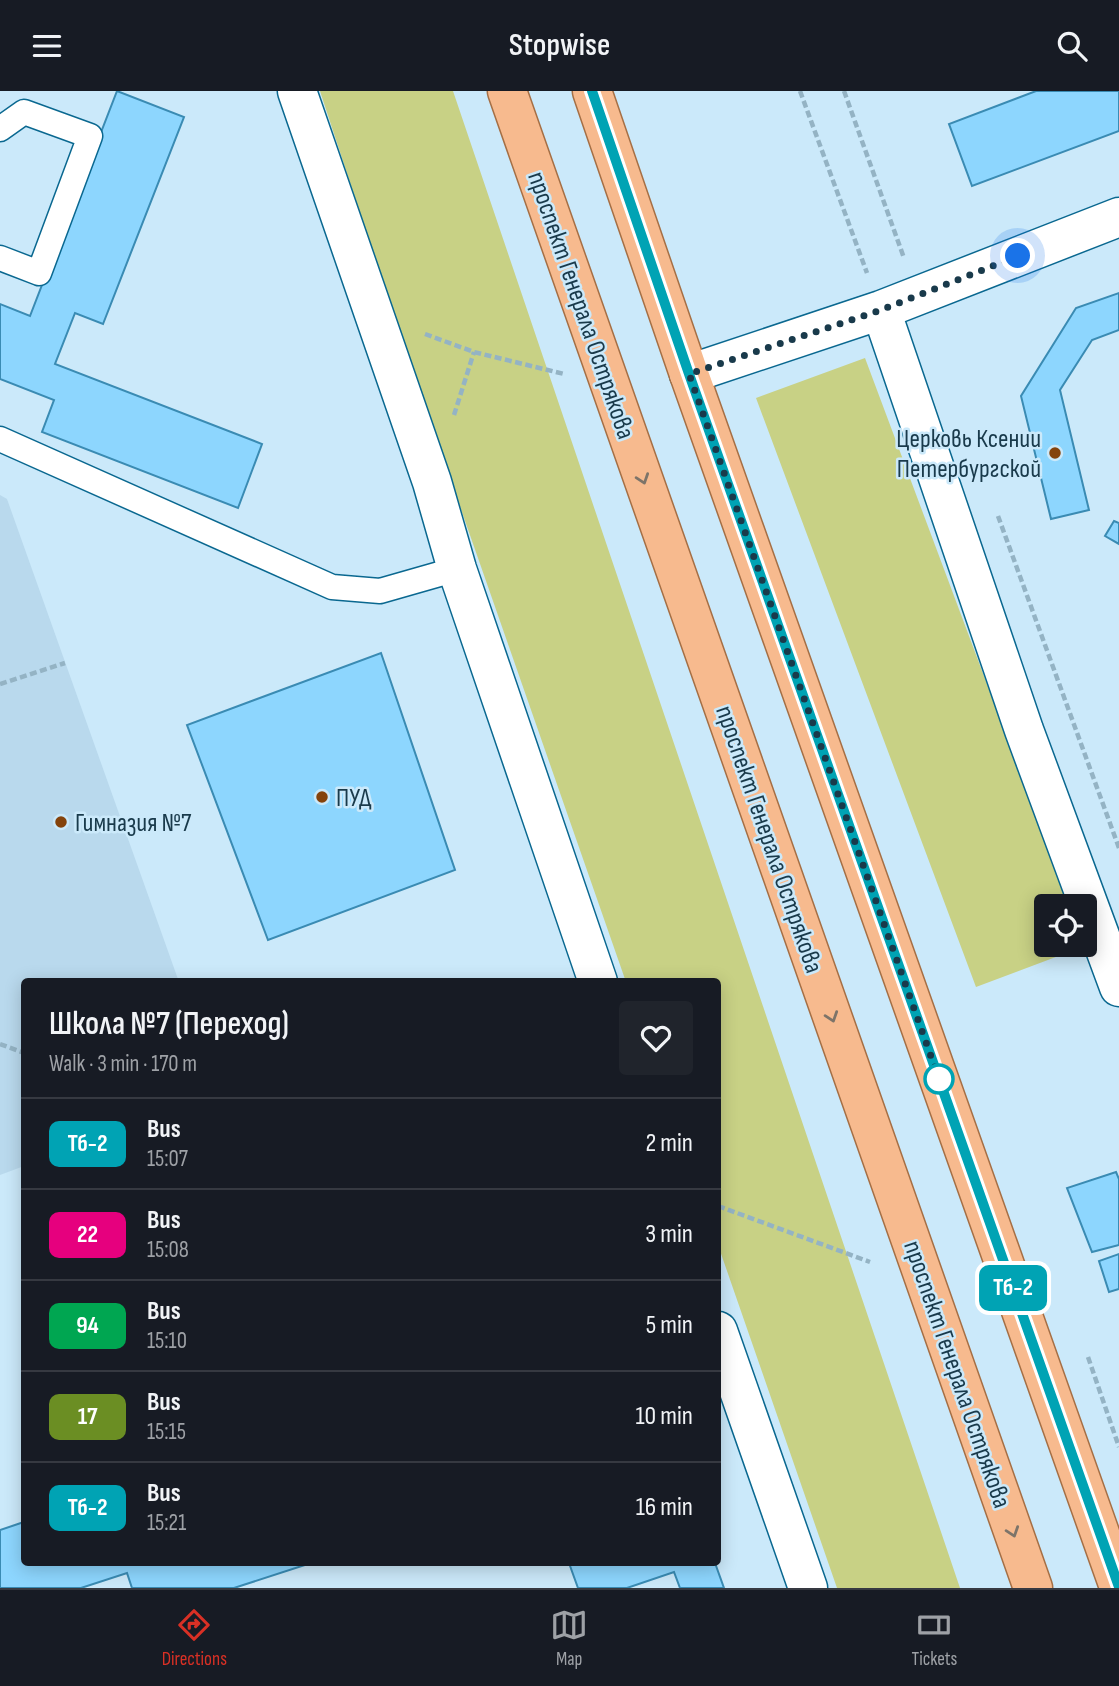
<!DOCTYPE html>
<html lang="en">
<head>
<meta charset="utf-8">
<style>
  :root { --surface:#171b24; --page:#20242c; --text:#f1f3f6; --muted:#9ea1a6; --line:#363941; --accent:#d93025 }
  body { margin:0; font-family:"Sofia Sans Condensed",sans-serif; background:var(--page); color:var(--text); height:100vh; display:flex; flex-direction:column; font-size:26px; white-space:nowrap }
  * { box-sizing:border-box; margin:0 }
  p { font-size:23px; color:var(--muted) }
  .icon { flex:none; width:38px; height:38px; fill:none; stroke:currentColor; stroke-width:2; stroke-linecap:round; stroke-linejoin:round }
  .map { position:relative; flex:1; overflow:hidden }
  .details { position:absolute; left:21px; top:887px; width:700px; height:588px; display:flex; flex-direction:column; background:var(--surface); border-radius:7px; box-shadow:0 4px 18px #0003 }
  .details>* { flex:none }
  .badge { padding:0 14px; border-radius:10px; font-size:24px; line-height:46px }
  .controls { position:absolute; left:1034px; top:803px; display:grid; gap:14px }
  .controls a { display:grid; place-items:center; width:63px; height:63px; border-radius:7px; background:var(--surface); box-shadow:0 4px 18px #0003; font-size:35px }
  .you { position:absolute; width:35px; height:35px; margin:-18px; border:5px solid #fff; border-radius:50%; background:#1a73e8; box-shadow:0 0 0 10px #1a73e833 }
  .map>.badge { position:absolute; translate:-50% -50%; box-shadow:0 0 0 4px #fff }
  .round { display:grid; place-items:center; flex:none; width:74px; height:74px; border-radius:7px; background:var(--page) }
  .summary { display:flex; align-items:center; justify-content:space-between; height:119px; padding:0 28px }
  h1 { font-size:33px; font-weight:600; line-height:52px }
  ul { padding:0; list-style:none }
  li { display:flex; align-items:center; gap:21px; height:91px; padding:0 28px; border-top:2px solid var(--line) }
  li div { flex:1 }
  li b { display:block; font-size:26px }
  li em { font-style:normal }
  li .badge { min-width:77px; font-weight:700; text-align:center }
  header { display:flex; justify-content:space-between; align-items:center; height:91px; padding:0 28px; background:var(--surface); font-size:32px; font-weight:600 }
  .tabs { display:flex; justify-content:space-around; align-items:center; height:98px; border-top:2px solid var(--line); background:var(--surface); font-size:19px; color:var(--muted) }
  .tabs a { display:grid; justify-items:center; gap:4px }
  .tabs .current { color:var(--accent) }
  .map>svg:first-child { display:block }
  .built { fill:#b9d9ed }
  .green { fill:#c8d185 }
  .building { fill:#8dd6fe; stroke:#3a8bb3; stroke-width:2 }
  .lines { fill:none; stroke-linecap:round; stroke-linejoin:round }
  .service-casing { stroke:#0a6890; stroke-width:27 }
  .minor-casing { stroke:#0a6890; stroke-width:41 }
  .primary-casing { stroke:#a56f45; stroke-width:41 }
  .path { stroke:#94b3c4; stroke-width:4.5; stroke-dasharray:7 3.5; stroke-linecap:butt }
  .service { stroke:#fff; stroke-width:24 }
  .minor { stroke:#fff; stroke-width:38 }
  .primary { stroke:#f7ba8e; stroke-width:38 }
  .oneway { stroke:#7d7469 }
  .line-casing { stroke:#fff; stroke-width:16 }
  .line { stroke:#00a3b4; stroke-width:10 }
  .walk { stroke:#193a4b; stroke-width:7; stroke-dasharray:0 12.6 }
  .poi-dot { fill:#84430c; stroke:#cbe9fa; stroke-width:2.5 }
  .stop-dot { fill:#fff; stroke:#00a3b4; stroke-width:3.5 }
  .labels { text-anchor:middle; stroke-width:5; stroke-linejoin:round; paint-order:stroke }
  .street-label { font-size:26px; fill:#193a4b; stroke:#cbe9fa }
  .poi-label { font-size:26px; fill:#193a4b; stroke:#cbe9fa; text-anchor:start }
</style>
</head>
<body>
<header><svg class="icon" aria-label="menu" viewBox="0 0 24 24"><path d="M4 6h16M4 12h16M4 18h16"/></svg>Stopwise<svg class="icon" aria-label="search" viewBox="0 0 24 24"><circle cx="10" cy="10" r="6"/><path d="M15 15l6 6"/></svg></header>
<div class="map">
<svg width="1119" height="1497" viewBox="0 0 1119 1497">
  <rect width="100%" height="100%" fill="#cbe9fa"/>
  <path class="built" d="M0,404L7,408L179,891H24V1075L0,1084Z"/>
  <path class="green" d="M320,0H453L960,1497H837L718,1154V891H626L397,235Z
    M865,267L1070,815L1046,816V854L1085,855L976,896L756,307Z"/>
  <path class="building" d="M117,0L184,26L103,233L75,222L55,273L262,353L238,417L42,341L54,309L0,288V213L30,225Z
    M1036,0H1119V40L972,95L949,33Z
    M1119,202V239L1092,249L1060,299L1089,419L1051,428L1021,305L1076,217Z
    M1114,430L1119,432V453L1105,445Z
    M381,562L455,779L268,849L187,634Z
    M1116,1081L1119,1088V1154L1092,1161L1067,1097Z
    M1119,1163V1198L1109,1201L1099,1170Z
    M24,1431V1472H311L234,1497H132L127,1482L81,1497H0V1439Z
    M569,1472H715L724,1497H680L674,1481L627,1497H578Z"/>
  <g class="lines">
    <defs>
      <path id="service" d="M0,38L24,21L90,45L39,182L0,167
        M0,348L332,496L380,500L457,478"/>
      <path id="minor" d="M297,0L432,391L457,478L598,891
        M881,219L1024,639L1119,896
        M689,283L881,219L1119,126
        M718,1240L808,1497"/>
      <path id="primary" d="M507,0L1033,1497
        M592,0L689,283L1119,1496"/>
    </defs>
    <use href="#service" class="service-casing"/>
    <use href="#minor" class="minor-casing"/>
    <use href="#primary" class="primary-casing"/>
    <path class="path" d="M800,0L867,182
      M844,0L904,167
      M425,243L474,261L564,283
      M454,324L474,261
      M998,425L1119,757
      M0,593L65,572
      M0,953L24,962
      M718,1115L870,1171
      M1088,1266L1119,1356"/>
    <use href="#service" class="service"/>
    <use href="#minor" class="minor"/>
    <use href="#primary" class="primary"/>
  </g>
  <defs><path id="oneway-chevron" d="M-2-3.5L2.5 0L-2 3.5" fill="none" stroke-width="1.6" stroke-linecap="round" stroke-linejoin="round" transform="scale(1.75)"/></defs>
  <g class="oneway">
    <use href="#oneway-chevron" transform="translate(643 388) rotate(71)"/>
    <use href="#oneway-chevron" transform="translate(832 926) rotate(71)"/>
    <use href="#oneway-chevron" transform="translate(1013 1441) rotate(71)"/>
  </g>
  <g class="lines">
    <defs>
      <path id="line" d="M592,0L689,283L1119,1496"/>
    </defs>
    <use href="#line" class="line-casing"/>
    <use href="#line" class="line"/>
    <path class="walk" d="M939,988L689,283L881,219L1018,165"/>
  </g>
  <g class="poi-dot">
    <circle cx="1055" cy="362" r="7"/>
    <circle cx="322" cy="706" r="7"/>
    <circle cx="61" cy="731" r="7"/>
  </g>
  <circle class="stop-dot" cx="939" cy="988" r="14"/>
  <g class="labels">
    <g class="street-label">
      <text transform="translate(582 214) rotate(71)" y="9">проспект Генерала Острякова</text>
      <text transform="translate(770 748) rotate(71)" y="9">проспект Генерала Острякова</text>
      <text transform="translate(958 1283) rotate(71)" y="9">проспект Генерала Острякова</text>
    </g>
    <g class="poi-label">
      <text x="1041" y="356" text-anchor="end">Церковь Ксении<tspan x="1041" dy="30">Петербургской</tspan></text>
      <text x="336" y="715">ПУД</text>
      <text x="75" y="740">Гимназия №7</text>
    </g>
  </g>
</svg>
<div class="controls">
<a><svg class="icon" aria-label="locate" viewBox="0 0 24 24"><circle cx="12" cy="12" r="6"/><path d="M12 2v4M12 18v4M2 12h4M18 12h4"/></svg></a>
</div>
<div class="you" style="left:1018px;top:165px"></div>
<b class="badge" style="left:1013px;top:1197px;background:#00a3b4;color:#fff">Тб-2</b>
<section class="details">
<div class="summary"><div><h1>Школа №7 (Переход)</h1><p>Walk · 3 min · 170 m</p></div><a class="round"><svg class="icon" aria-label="heart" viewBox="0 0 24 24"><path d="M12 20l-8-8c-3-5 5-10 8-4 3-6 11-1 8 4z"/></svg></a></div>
<ul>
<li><span class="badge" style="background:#00a3b4;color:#fff">Тб-2</span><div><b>Bus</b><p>15:07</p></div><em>2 min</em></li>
<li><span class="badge" style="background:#e6007e;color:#fff">22</span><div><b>Bus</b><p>15:08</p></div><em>3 min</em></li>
<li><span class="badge" style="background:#00a651;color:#fff">94</span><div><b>Bus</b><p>15:10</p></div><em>5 min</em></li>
<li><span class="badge" style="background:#6b8e23;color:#fff">17</span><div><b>Bus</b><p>15:15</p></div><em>10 min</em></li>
<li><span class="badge" style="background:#00a3b4;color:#fff">Тб-2</span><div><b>Bus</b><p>15:21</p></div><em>16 min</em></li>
</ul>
</section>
</div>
<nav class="tabs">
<a class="current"><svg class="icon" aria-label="directions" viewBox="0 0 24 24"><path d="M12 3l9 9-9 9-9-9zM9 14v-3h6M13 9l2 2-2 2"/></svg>Directions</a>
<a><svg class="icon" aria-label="map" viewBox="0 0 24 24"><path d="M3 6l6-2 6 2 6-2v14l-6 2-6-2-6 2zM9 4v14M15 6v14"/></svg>Map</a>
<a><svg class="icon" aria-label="tickets" viewBox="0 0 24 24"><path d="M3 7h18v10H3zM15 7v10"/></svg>Tickets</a>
</nav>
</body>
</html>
